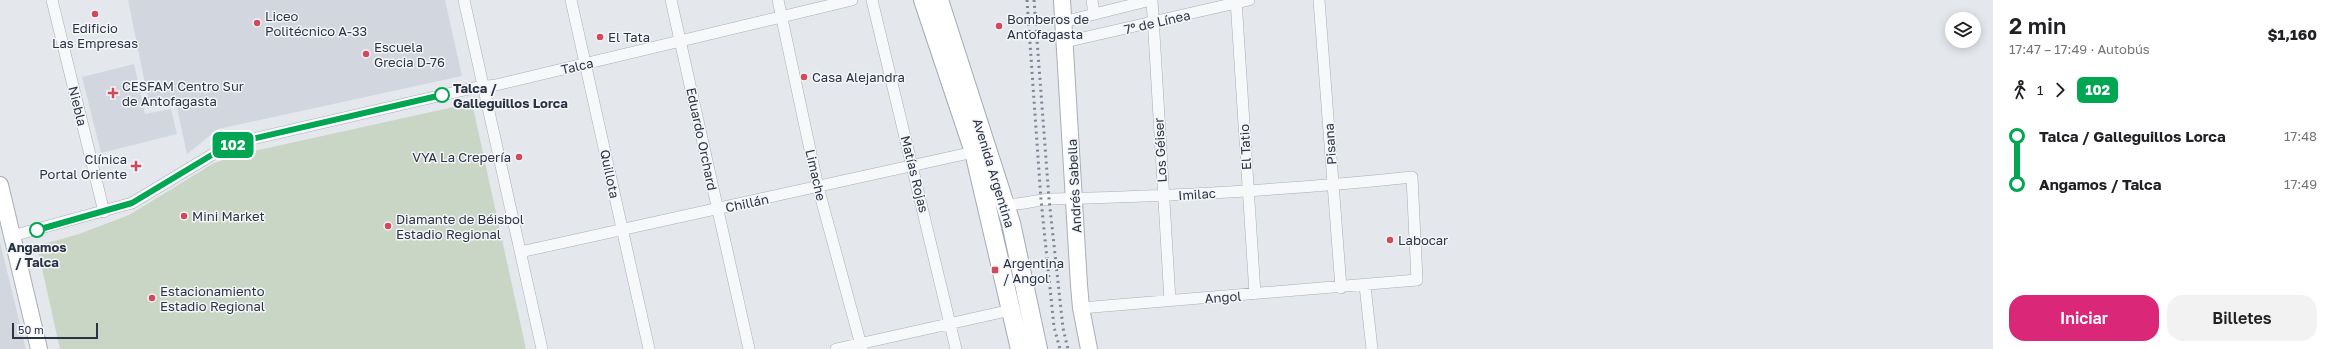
<!DOCTYPE html>
<html lang="es">
<head>
<meta charset="utf-8">
<style>
  :root { --surface:#fff; --page:#f2f2f2; --text:#202124; --muted:#757577; --accent:#db2777 }
  body { margin:0; font-family:"Golos Text",sans-serif; background:var(--page); color:var(--text); height:100vh; display:flex; flex-direction:column; font-size:15px; white-space:nowrap }
  * { box-sizing:border-box; margin:0 }
  p { font-size:13px; color:var(--muted) }
  .icon { flex:none; width:22px; height:22px; fill:none; stroke:currentColor; stroke-width:2; stroke-linecap:round; stroke-linejoin:round }
  .map { position:relative; flex:1; overflow:hidden }
  .drawer { display:flex; flex-direction:column; background:var(--surface); width:340px }
  .drawer>* { flex:none }
  .badge { padding:0 8px; border-radius:6px; font-size:14px; line-height:26px }
  .buttons { position:absolute; left:1945px; top:12px; display:grid; gap:8px }
  .buttons a { display:grid; place-items:center; width:36px; height:36px; border-radius:50%; background:var(--surface); box-shadow:0 2px 10px #0003; font-size:20px }
  .scale { position:absolute; left:12px; bottom:10px; width:86px; box-sizing:border-box; padding-left:4px; border:2px solid #2b3445; border-top:0; font-size:11px; line-height:14px; white-space:nowrap; color:#2b3445; -webkit-text-stroke:3px #f4f6f9; paint-order:stroke }
  .map>.badge { position:absolute; translate:-50% -50%; box-shadow:0 0 0 2px #fff }
  .legs { display:flex; align-items:center; gap:6px; height:44px; padding:0 16px; font-size:13px }
  .legs p { margin-inline-start:auto }
  .head { display:flex; align-items:center; justify-content:space-between; height:68px; padding:0 16px }
  h1 { font-size:22px; font-weight:600; line-height:30px }
  .cta { display:flex; gap:8px; margin-top:auto; padding:8px 16px }
  .cta a { flex:1; height:46px; border-radius:16px; background:var(--accent); color:#fff; font-size:16px; font-weight:600; line-height:46px; text-align:center }
  .cta a+a { background:var(--page); color:var(--text) }
  ul { padding:0 16px; list-style:none }
  li { display:flex; align-items:center; gap:14px; height:48px; font-size:15px }
  li i { display:grid; place-items:center; width:6px; height:100%; margin:0 5px; background:currentColor }
  li i::after { content:''; width:10px; height:10px; margin:-5px; border:3px solid; border-radius:50%; background:var(--surface) }
  li p { margin-inline-start:auto }
  li:first-child i { background:linear-gradient(#0000 50%,currentColor 0) }
  li:last-child i { background:linear-gradient(currentColor 50%,#0000 0) }
  main { display:flex; flex:1; min-height:0 }
  .map>svg:first-child { display:block }
  .built { fill:#d2d6de }
  .garden { fill:#c9d6c5 }
  .lines { fill:none; stroke-linecap:round; stroke-linejoin:round }
  .street-casing { stroke:#a9aeb7; stroke-width:12 }
  .secondary-casing { stroke:#a9aeb7; stroke-width:18 }
  .primary-casing { stroke:#a3abb8; stroke-width:20 }
  .street { stroke:#f7f8fa; stroke-width:11 }
  .secondary { stroke:#fff; stroke-width:16 }
  .primary { stroke:#fff; stroke-width:18 }
  .rail { stroke:#7d8696; stroke-width:3; stroke-dasharray:2 4; stroke-linecap:butt }
  .line-1-casing { stroke:#fff; stroke-width:9 }
  .line-1 { stroke:#00a651; stroke-width:6 }
  .poi-dot { fill:#d1495b; stroke:#f4f6f9; stroke-width:1.5 }
  .stop-1-dot { fill:#fff; stroke:#00a651; stroke-width:2 }
  .labels { text-anchor:middle; stroke-width:3; stroke-linejoin:round; paint-order:stroke }
  .poi-label { font-size:13px; fill:#2b3445; stroke:#f4f6f9; text-anchor:start }
  .street-label { font-size:13px; fill:#2b3445; stroke:#f4f6f9 }
  .stop-label { font-size:13px; font-weight:bold; fill:#2b3445; stroke:#f4f6f9; text-anchor:start }
</style>
</head>
<body>
<main>
<div class="map">
<svg width="1993" height="349" viewBox="0 0 1993 349">
  <rect width="100%" height="100%" fill="#e4e7ec"/>
  <path class="built" d="M128,0H445L462,76L218,129L187,154L176,103L150,108Z
    M134,64L145,114L171,109L177,134L101,153L82,77Z
    M0,242L26,349H0Z"/>
  <path class="garden" d="M472,103L526,349H60L37,246L79,234L129,215L214,163L249,152Z"/>
  <g class="lines">
    <defs>
      <path id="street" d="M52,0L104,212
        M464,0L542,349
        M571,0L649,349
        M671,0L749,349
        M778,0L818,187L862,349
        M872,0L956,349
        M1092,0L1094,14
        M1152,0L1170,301
        M1236,0L1255,294
        M1319,0L1341,288
        M1063,22L1151,0
        M1065,42L1249,0
        M1001,202C1015,208 1036,199 1052,199C1172,196 1292,190 1412,177L1417,280L1081,308
        M12,236L132,203L215,153L239,142L473,88L496,85L852,0
        M520,252L974,152
        M1365,286L1372,349
        M836,349L1011,310"/>
      <path id="secondary" d="M1062,0L1079,285L1081,308L1089,349
        M0,185L39,349"/>
      <path id="primary" d="M923,0L974,152L1020,349
        M939,0L1011,223L1038,349"/>
    </defs>
    <use href="#street" class="street-casing"/>
    <use href="#secondary" class="secondary-casing"/>
    <use href="#primary" class="primary-casing"/>
    <use href="#street" class="street"/>
    <use href="#secondary" class="secondary"/>
    <use href="#primary" class="primary"/>
    <path class="rail" d="M1027,0L1041,200L1054,327L1060,349
      M1034,0L1049,199L1063,328L1068,349"/>
  </g>
  <g class="lines">
    <defs>
      <path id="line-1" d="M37,230L132,203L215,153L239,142L442,95"/>
    </defs>
    <use href="#line-1" class="line-1-casing"/>
    <use href="#line-1" class="line-1"/>
  </g>
  <g class="poi-dot">
    <circle cx="95" cy="14" r="4"/>
    <circle cx="257" cy="23" r="4"/>
    <circle cx="999" cy="26" r="4"/>
    <circle cx="600" cy="37" r="4"/>
    <circle cx="366" cy="54" r="4"/>
    <circle cx="804" cy="77" r="4"/>
    <path d="M111 87h4v4h4v4h-4v4h-4v-4h-4v-4h4z"/>
    <circle cx="519" cy="157" r="4"/>
    <path d="M134 160h4v4h4v4h-4v4h-4v-4h-4v-4h4z"/>
    <circle cx="184" cy="216" r="4"/>
    <circle cx="388" cy="226" r="4"/>
    <circle cx="1390" cy="240" r="4"/>
    <rect x="991" y="266" width="8" height="8" rx="2"/>
    <circle cx="152" cy="298" r="4"/>
  </g>
  <g class="stop-1-dot">
    <circle cx="442" cy="95" r="7"/>
    <circle cx="37" cy="230" r="7"/>
  </g>
  <g class="labels">
    <g class="poi-label">
      <text x="265" y="21">Liceo<tspan x="265" dy="15">Politécnico A-33</tspan></text>
      <text x="1007" y="24">Bomberos de<tspan x="1007" dy="15">Antofagasta</tspan></text>
      <text x="95" y="33" text-anchor="middle">Edificio<tspan x="95" dy="15">Las Empresas</tspan></text>
      <text x="608" y="42">El Tata</text>
      <text x="374" y="52">Escuela<tspan x="374" dy="15">Grecia D-76</tspan></text>
      <text x="812" y="82">Casa Alejandra</text>
      <text x="122" y="91">CESFAM Centro Sur<tspan x="122" dy="15">de Antofagasta</tspan></text>
      <text x="511" y="162" text-anchor="end">VYA La Crepería</text>
      <text x="127" y="164" text-anchor="end">Clínica<tspan x="127" dy="15">Portal Oriente</tspan></text>
      <text x="192" y="221">Mini Market</text>
      <text x="396" y="224">Diamante de Béisbol<tspan x="396" dy="15">Estadio Regional</tspan></text>
      <text x="1398" y="245">Labocar</text>
      <text x="1003" y="268">Argentina<tspan x="1003" dy="15">/ Angol</tspan></text>
      <text x="160" y="296">Estacionamiento<tspan x="160" dy="15">Estadio Regional</tspan></text>
    </g>
    <g class="street-label">
      <text transform="translate(1157 22) rotate(-13)" y="5">7º de Línea</text>
      <text transform="translate(577 66) rotate(-13)" y="5">Talca</text>
      <text transform="translate(78 106) rotate(76)" y="5">Niebla</text>
      <text transform="translate(702 139) rotate(78)" y="5">Eduardo Orchard</text>
      <text transform="translate(1330 144) rotate(-94)" y="5">Pisana</text>
      <text transform="translate(1245 147) rotate(-93)" y="5">El Tatio</text>
      <text transform="translate(1160 150) rotate(-93)" y="5">Los Géiser</text>
      <text transform="translate(994 173) rotate(73)" y="5">Avenida Argentina</text>
      <text transform="translate(610 174) rotate(78)" y="5">Quillota</text>
      <text transform="translate(915 174) rotate(76)" y="5">Matías Rojas</text>
      <text transform="translate(816 175) rotate(77)" y="5">Limache</text>
      <text transform="translate(1074 186) rotate(-93)" y="5">Andrés Sabella</text>
      <text transform="translate(1197 194) rotate(-4)" y="5">Imilac</text>
      <text transform="translate(747 203) rotate(-12)" y="5">Chillán</text>
      <text transform="translate(1223 297) rotate(-4)" y="5">Angol</text>
    </g>
    <g class="stop-label">
      <text x="453" y="93">Talca /<tspan x="453" dy="15">Galleguillos Lorca</tspan></text>
      <text x="37" y="252" text-anchor="middle">Angamos<tspan x="37" dy="15">/ Talca</tspan></text>
    </g>
  </g>
</svg>
<div class="buttons">
<a><svg class="icon" aria-label="layers" viewBox="0 0 24 24"><path d="M12 4l9 5-9 5-9-5zM3 14l9 5 9-5"/></svg></a>
</div>
<div class="scale">50 m</div>
<b class="badge" style="left:233px;top:145px;background:#00a651;color:#fff">102</b>
</div>
<section class="drawer">
<div class="head"><div><h1>2 min</h1><p>17:47 – 17:49 · Autobús</p></div><b>$1,160</b></div>
<div class="legs"><svg class="icon" aria-label="walk" viewBox="0 0 24 24"><circle cx="13" cy="4" r="2"/><path d="M13 8l-2 6 4 7M11 14l-3 7M7 12l3-4h3l4 4"/></svg>1<svg class="icon" aria-label="forward" viewBox="0 0 24 24"><path d="M9 5l7 7-7 7"/></svg><b class="badge" style="background:#00a651;color:#fff">102</b></div>
<ul>
<li><i style="color:#00a651"></i><b>Talca / Galleguillos Lorca</b><p>17:48</p></li>
<li><i style="color:#00a651"></i><b>Angamos / Talca</b><p>17:49</p></li>
</ul>
<div class="cta"><a>Iniciar</a><a>Billetes</a></div>
</section>
</main>
</body>
</html>
